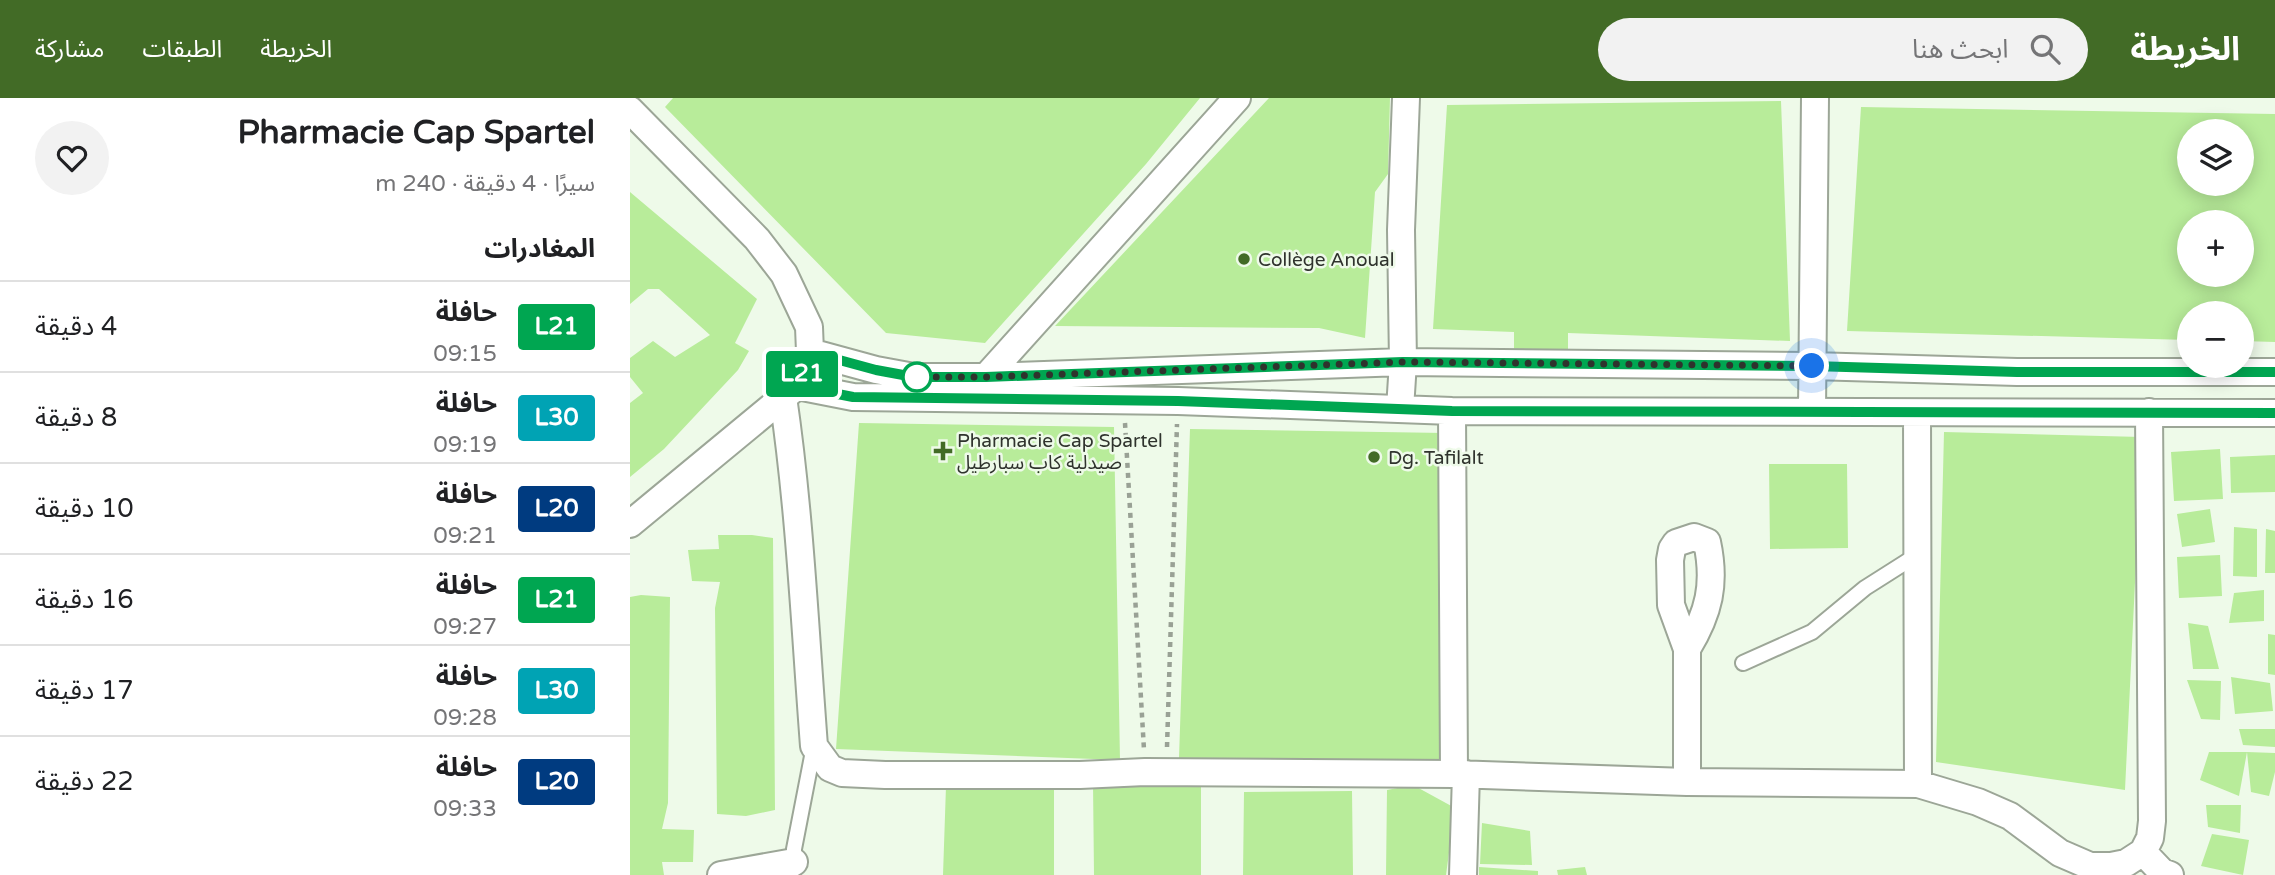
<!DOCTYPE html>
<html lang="ar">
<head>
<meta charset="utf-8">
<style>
  :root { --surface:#fff; --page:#f2f2f2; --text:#202124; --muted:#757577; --line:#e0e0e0; --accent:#426b26 }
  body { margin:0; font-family:"Varela Round","Noto Sans Arabic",sans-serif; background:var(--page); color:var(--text); direction:rtl; height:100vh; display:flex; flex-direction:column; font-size:26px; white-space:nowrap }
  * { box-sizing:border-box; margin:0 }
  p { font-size:23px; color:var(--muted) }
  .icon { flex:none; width:38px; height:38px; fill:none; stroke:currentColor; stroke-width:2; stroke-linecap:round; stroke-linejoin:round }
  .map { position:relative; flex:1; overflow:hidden; direction:ltr }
  .details { display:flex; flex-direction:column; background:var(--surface); width:630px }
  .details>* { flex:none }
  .badge { padding:0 14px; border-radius:5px; font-size:24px; line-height:46px }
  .fabs { position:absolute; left:1547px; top:21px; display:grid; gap:14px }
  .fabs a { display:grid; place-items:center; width:77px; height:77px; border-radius:50%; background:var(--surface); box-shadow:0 4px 18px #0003; font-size:35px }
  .you { position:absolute; width:35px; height:35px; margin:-18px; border:5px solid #fff; border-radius:50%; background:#1a73e8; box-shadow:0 0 0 10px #1a73e833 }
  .map>.badge { position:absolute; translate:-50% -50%; box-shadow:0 0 0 4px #fff }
  h2 { padding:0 35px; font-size:26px; line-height:63px }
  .round { display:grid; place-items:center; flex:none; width:74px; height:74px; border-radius:37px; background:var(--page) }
  .headline { display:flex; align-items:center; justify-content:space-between; height:119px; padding:0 35px }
  h1 { font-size:33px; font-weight:700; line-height:52px }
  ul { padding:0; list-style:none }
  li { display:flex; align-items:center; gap:21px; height:91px; padding:0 35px; border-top:2px solid var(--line) }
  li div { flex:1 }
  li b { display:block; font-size:26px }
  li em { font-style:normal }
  li .badge { min-width:77px; font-weight:700; text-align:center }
  header { display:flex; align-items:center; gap:42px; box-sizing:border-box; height:98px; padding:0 35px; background:var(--accent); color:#fff }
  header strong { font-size:33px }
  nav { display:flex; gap:38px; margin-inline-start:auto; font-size:24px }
  .search { width:490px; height:63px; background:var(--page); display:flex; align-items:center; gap:18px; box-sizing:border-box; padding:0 24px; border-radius:38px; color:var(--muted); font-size:26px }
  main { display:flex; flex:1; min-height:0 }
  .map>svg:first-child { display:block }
  .building { fill:#b8ec9a; fill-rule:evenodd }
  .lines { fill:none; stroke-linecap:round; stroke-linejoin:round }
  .service-casing { stroke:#9ca697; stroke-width:18 }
  .minor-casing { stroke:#9ca697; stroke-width:30 }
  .path { stroke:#99a195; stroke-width:4.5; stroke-dasharray:5 5; stroke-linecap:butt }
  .service { stroke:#fff; stroke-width:14 }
  .minor { stroke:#fff; stroke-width:26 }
  .line-casing { stroke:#fff; stroke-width:16 }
  .line { stroke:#00a651; stroke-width:10 }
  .walk { stroke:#2f332d; stroke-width:7; stroke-dasharray:0 12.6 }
  .poi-dot { fill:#426b26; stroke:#eefae9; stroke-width:2.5 }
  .stop-dot { fill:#fff; stroke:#00a651; stroke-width:3.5 }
  .labels { text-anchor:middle; stroke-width:5; stroke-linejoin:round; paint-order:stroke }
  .poi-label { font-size:19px; fill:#2f332d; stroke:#eefae9; text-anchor:start }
</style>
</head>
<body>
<header>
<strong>الخريطة</strong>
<div class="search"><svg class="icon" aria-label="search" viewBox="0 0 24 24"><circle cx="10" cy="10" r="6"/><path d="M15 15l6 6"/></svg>ابحث هنا</div>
<nav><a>الخريطة</a><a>الطبقات</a><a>مشاركة</a></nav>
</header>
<main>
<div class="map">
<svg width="1645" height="777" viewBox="0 0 1645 777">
  <rect width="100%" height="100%" fill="#eefae9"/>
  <path class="building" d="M43,0H570L516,66L355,245L256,235L35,9Z
    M639,0H760L758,76L745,94L735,240L689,230L425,228Z
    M1151,3L1160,243L938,235V251L884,252V234L803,231L817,7Z
    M1231,9L1645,16V244L1612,243V215H1559V242L1217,233ZM1559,33H1612V86H1559ZM1559,124H1612V177H1559Z
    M0,94L127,201L105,245L119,253L108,272L34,351L0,379V305L13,295L0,279V260L23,243L45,259L80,237L29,191H18L0,206Z
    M229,325L484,329L490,662L206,651Z
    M560,331L815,335L811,667L549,660Z
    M1314,334L1512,339L1495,692L1306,664Z
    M1590,351L1593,401L1544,403L1541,354Z
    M1645,357V394L1601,395L1600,359Z
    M1139,366H1217L1218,450L1140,451Z
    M1580,411L1585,444L1552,449L1547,416Z
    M1604,429L1627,431V479L1603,478Z
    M1636,431L1645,433V475H1635Z
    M88,437H122L143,440L145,712L116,718L87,716L85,510L90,484L62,483L58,452L89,451Z
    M1590,457L1592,498L1549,500L1547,459Z
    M1634,492V523L1599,525L1604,495Z
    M11,497L40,499L38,705L32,731L64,732L63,764H32L34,777H0V499Z
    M1558,525L1578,528L1589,571H1563Z
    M1638,536L1645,537V577L1638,576Z
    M1601,579L1640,585L1643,613L1605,616Z
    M1557,582L1591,583L1590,622L1571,621Z
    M1609,631H1645V649L1613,647Z
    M1579,654H1617L1609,698L1570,682Z
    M1617,654L1645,655V674L1639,698L1621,694Z
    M571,684V777H464L463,685Z
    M424,687V777H313L316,688Z
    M783,687L825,710L816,777H756L757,692Z
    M722,693L723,777H613L614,694Z
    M1576,707H1611L1610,735L1578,729Z
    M852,725L900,733L902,767L850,766Z
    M1582,736L1619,742L1613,777L1571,768Z
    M849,769L908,773V777H849Z
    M955,769L957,777H928L927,772Z"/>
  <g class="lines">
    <defs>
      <path id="service" d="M1113,565L1182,534L1235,490L1287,457
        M164,771V751L184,648"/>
      <path id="minor" d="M0,12L127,141L154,176L179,229L180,254L167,288L0,426
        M180,254L246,272L284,279H356L773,264L1182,268L1387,274H1645
        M356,279L607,0
        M167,288L223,299L548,303L822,313L1645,315
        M153,299C170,415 175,531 184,648L200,670L212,675L255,677H450L515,674L824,676L1057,684L1288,686L1348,704L1380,718L1430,755L1460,768H1481L1496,765L1513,754L1520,740L1522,723L1519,314
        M770,311L773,264L771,132L776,0
        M822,313L824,676
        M1182,313L1185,0
        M1287,315L1288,686
        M1057,551C1079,515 1086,486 1077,444L1064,439L1046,445L1042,451L1040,462L1041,507L1057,551V684
        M1513,754L1532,774L1540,777
        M91,777L164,764
        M833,777L836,676"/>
    </defs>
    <use href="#service" class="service-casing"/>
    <use href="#minor" class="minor-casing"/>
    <path class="path" d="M495,325L514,652
      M537,649L547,326"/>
    <use href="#service" class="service"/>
    <use href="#minor" class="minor"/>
  </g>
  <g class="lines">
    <defs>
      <path id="line" d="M1645,274H1387L1182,268L773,264L356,279H284L246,272L180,254L167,288L223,299L548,303L822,313L1645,315"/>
    </defs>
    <use href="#line" class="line-casing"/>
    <use href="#line" class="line"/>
    <path class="walk" d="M287,279H284H356L773,264L1182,268"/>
  </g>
  <g class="poi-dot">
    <circle cx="614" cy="161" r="7"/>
    <path d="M309.5 342.5h7v7h7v7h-7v7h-7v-7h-7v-7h7z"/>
    <circle cx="744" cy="359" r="7"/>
  </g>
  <circle class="stop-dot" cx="287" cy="279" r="14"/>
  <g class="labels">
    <g class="poi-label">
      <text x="628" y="168">Collège Anoual</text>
      <text x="327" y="349">Pharmacie Cap Spartel<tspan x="327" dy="22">صيدلية كاب سبارطيل</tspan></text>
      <text x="758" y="366">Dg. Tafilalt</text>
    </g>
  </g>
</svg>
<div class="fabs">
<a><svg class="icon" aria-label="layers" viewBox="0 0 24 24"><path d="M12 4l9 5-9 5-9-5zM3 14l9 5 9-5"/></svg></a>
<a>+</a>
<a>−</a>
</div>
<div class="you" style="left:1182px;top:268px"></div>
<b class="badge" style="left:172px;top:276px;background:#00a651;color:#fff">L21</b>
</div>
<section class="details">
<div class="headline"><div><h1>Pharmacie Cap Spartel</h1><p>سيرًا · 4 دقيقة · 240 m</p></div><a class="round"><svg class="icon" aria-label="heart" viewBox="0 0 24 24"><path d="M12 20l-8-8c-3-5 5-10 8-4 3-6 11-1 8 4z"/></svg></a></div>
<h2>المغادرات</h2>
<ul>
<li><span class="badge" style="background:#00a651;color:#fff">L21</span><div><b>حافلة</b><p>09:15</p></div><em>4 دقيقة</em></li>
<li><span class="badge" style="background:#00a3b4;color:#fff">L30</span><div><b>حافلة</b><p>09:19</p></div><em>8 دقيقة</em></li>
<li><span class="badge" style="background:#003b80;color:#fff">L20</span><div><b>حافلة</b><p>09:21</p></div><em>10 دقيقة</em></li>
<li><span class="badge" style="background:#00a651;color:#fff">L21</span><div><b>حافلة</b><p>09:27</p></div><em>16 دقيقة</em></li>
<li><span class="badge" style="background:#00a3b4;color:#fff">L30</span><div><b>حافلة</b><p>09:28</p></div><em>17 دقيقة</em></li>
<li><span class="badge" style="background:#003b80;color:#fff">L20</span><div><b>حافلة</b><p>09:33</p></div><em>22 دقيقة</em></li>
</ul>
</section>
</main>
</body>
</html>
